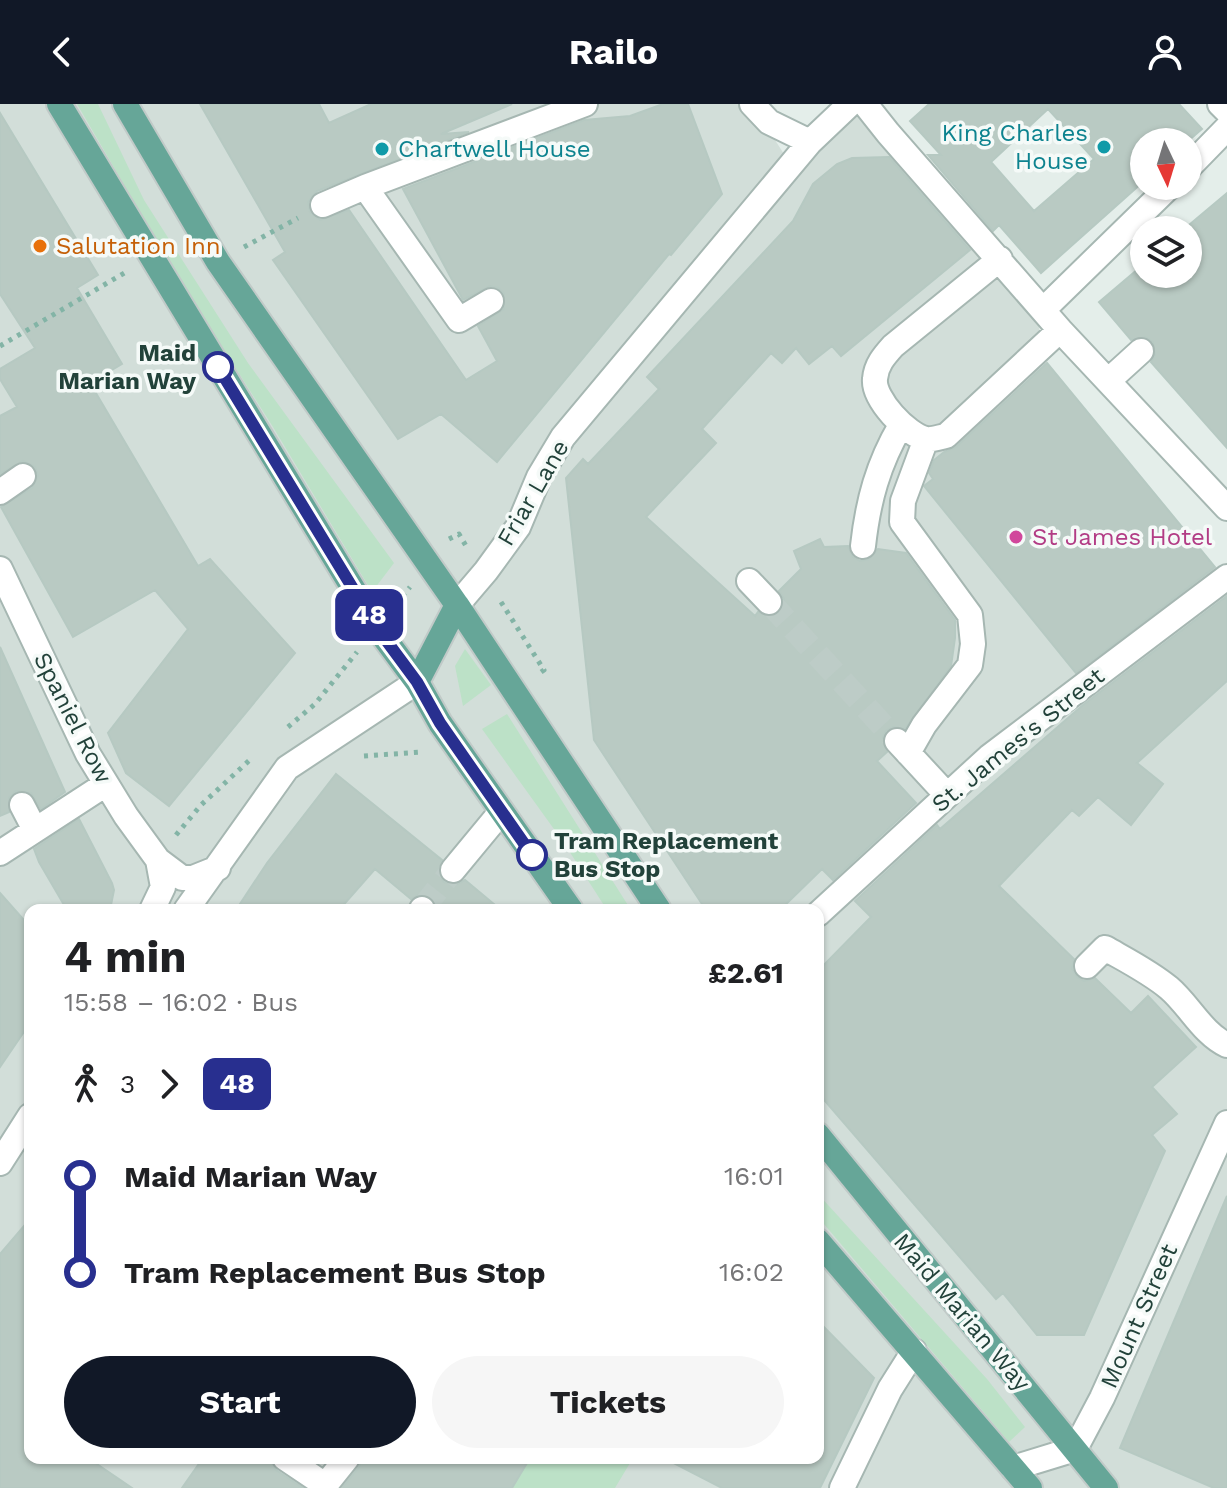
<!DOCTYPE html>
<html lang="en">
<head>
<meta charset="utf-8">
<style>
  :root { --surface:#fff; --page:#f6f6f6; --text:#202124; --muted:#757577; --accent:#111827 }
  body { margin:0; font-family:"Work Sans",sans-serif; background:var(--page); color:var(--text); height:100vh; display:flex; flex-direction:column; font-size:30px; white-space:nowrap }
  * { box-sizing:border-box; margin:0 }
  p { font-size:26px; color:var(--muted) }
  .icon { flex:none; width:44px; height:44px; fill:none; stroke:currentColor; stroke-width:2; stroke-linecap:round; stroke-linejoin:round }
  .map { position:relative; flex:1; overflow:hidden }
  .sheet { position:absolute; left:24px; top:800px; width:800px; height:560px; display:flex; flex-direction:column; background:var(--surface); border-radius:16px; box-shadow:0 2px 6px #0004 }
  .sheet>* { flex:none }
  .badge { padding:0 16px; border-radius:12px; font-size:28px; line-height:52px }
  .needle { width:52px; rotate:176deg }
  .controls { position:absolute; left:1130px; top:24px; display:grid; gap:16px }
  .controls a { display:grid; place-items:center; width:72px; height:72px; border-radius:50%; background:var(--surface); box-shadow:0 2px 6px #0004; font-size:40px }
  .map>.badge { position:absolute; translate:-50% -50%; box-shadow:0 0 0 4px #fff }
  .legs { display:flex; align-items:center; gap:12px; height:88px; padding:0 40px; font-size:26px }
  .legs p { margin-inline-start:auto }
  .head { display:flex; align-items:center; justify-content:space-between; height:136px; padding:0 40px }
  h1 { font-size:44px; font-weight:700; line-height:60px }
  .action { display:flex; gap:16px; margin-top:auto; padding:16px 40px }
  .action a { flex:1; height:92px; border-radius:48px; background:var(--accent); color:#fff; font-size:32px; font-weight:700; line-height:92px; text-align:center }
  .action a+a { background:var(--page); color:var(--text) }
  ul { padding:0 40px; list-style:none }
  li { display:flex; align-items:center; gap:28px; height:96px; font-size:30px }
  li i { display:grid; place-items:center; width:12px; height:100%; margin:0 10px; background:currentColor }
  li i::after { content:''; width:20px; height:20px; margin:-10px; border:6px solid; border-radius:50%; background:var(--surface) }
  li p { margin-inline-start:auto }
  li:first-child i { background:linear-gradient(#0000 50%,currentColor 0) }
  li:last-child i { background:linear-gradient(currentColor 50%,#0000 0) }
  header { display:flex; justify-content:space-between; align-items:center; height:104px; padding:0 40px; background:var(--accent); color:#fff; font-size:36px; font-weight:700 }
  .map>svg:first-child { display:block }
  .built { fill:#d2ded9; fill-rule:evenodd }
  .green { fill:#bce1c7 }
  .building { fill:#b9cac3; stroke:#b6c9c2; stroke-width:2; fill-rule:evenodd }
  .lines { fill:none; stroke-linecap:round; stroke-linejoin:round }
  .minor-tunnel { stroke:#bdccc7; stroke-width:24; stroke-dasharray:24 12; stroke-linecap:butt }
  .minor-casing { stroke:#a6b7b2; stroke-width:28 }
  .major-casing { stroke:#c1cac8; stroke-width:28 }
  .path { stroke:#83b4a6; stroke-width:5; stroke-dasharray:4 6; stroke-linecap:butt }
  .minor { stroke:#fff; stroke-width:24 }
  .major { stroke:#66a698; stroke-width:24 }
  .line-1-casing { stroke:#fff; stroke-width:18 }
  .line-1 { stroke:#282f8f; stroke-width:12 }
  .culture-dot { fill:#0f9aa8; stroke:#f5faf8; stroke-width:3 }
  .food-dot { fill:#e8710a; stroke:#f5faf8; stroke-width:3 }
  .stop-1-dot { fill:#fff; stroke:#282f8f; stroke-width:4 }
  .hotel-dot { fill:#d1479c; stroke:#f5faf8; stroke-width:3 }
  .labels { text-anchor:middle; stroke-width:7; stroke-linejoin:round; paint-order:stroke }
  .culture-label { font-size:24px; fill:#0d838f; stroke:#f5faf8; text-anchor:end }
  .food-label { font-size:24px; fill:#c56008; stroke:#f5faf8; text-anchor:start }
  .stop-label { font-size:24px; font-weight:bold; fill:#22423a; stroke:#f5faf8; text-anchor:end }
  .street-label { font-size:24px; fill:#22423a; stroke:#f5faf8 }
  .hotel-label { font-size:24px; fill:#b23c85; stroke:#f5faf8; text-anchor:start }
</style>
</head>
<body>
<header><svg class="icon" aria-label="back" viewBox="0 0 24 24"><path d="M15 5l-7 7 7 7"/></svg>Railo<svg class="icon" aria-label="person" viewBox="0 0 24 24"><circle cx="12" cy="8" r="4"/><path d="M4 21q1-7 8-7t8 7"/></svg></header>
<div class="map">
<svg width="1227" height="1384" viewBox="0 0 1227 1384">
  <rect width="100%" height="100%" fill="#e4eeea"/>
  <path class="built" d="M0,0H752L791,61L859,4L1038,218L1047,270L1203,456L1227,474V1384H0ZM30,806H818V1354H30Z"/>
  <path class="green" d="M77,0H98L144,96L248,259L394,459L372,488L273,323L179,175Z
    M465,545L491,581L463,602L455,562Z
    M507,610L631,806H607L564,739L482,625Z
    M818,1090L987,1275L1025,1323L1009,1338L818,1113Z
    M530,1354H633L615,1384H512Z"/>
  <path class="building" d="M200,0H319L329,19L371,0H512L441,30L469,28L317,87L308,98L310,108L320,116L349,106L466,276L497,257L478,222L504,205V190L498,184L490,182L463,196L403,85L584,16L630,12L663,0H688L722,90L671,151L669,150L497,358L441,310L398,335L273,156L285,148Z
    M929,0H1179L1202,25L1187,38H1144V77L1041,169L999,121L993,127L928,51H941L910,17ZM1048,5L1094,55L1034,107L991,58Z
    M0,9L98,171L77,184L122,260L90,279L198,462L210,455L295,549L169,702L126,669L108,629L188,525L155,486L73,533L1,403L32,384L38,372L35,363L23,357L0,370V312L17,303L0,275V265L35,244L0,190Z
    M889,53L970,146L841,252L832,242L809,260L796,244L782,259L771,249L702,325L716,339L646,413L755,512L758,508L772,513L780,508L784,495L779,487L801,465L794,447L820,435L824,443L848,442L853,453L860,457L869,455L878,445L906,449L955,516V534L951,562L905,625L893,623L886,627L883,633L887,648L877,657L916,699L833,776L822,765L780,806H706L594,636L566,374L583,355L588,360L659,285L647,273L793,117L813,80L837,60L852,54Z
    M1227,89V344L1151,258L1155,251L1153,238L1145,233L1131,236L1099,198L1144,160V170H1188V126H1183Z
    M1047,259L1215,463L1076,569L924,382L933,375L929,369L934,356L944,348L956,343Z
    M1227,492V577L1137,659L1163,680L1131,721L1098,693L1079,712L1072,706L999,782L1074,855L1072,865L1077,873L1084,877L1095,874L1131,909L1148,892L1196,943L1152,983L1177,1010L1152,1031L1165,1047L1084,1231H1037L1003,1189L996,1195L818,989V867L871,813L855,797L937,721L940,725L1083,601Z
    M0,543L65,688L41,705L31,689L16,687L9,694V708L0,712Z
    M336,670L442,756L439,770L444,778L457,780L465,776L501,806H437L435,798L430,792L421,790L411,795L375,765L339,806H236L267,759Z
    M79,715L112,779L114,786L110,806H67L39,758L34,745Z
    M0,789L30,823V919L0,963Z
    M1227,1092V1384H1214L1120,1344Z
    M30,1115V1354H88L132,1384H0V1150Z
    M818,1217L874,1274L820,1384H722L664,1354H818Z
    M203,1354H270L276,1366L303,1384H182Z
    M362,1354H530L512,1384H342L359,1363Z"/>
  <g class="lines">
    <path class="minor-tunnel" d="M769,498L897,637
      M422,805L453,766"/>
    <defs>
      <path id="minor" d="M752,0L769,18L810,38
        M865,0L888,29L1060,226L1227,404
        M1220,0L1227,7
        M1188,64L1227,24
        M365,83L459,216L491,197
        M323,101L365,83L585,0
        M1000,155L893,242C884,252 876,261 875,275C873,295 907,331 926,335C932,336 940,333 946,332L1060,226
        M1044,205L1170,82
        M1108,277L1141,247
        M0,388L23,372
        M863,442C868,397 878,360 901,321
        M0,465L88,650L126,712L158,756L163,783L152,806
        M749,477L769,498
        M457,501L486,467L518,423L539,373L563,333L810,38L850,0
        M897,637L947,691
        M908,649L924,621L970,561L973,540L970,511L902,418L903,397L926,335
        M22,701L35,726
        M0,749L106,680
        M158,756L182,774H193L218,764
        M453,766L501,708
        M186,806L287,664L417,578
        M422,806V805
        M818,810L989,653L1227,473
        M1087,862L1105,844C1126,856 1150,868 1169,884C1189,901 1203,930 1227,941
        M0,1059L30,1012
        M285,1354L325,1381
        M1013,1364L1075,1345L1102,1294L1227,1019
        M323,1384L347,1354
        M842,1384L890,1285L914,1247"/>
      <path id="major" d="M59,0L377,524L417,578L440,619L571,806
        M125,0L218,158L457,501L659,806
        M417,578L457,501
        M818,1031L1106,1384
        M818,1137L1030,1384"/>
    </defs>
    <use href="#minor" class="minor-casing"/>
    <use href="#major" class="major-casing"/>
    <path class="path" d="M244,143L298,114
      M0,242L126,168
      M449,435L459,430L466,442
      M501,498L544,566L537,571
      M396,500L410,483
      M288,623L315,600L357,548
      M364,652L422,648
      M176,731L201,701L253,653"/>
    <use href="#minor" class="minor"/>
    <use href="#major" class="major"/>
  </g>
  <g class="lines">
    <defs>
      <path id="line-1" d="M218,263L377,524L417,578L440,619L532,751"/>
    </defs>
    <use href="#line-1" class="line-1-casing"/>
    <use href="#line-1" class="line-1"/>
  </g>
  <g class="culture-dot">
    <circle cx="1104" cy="43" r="8"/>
    <circle cx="382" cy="45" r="8"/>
  </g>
  <circle class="food-dot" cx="40" cy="142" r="8"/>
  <g class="stop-1-dot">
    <circle cx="218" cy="263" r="14"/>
    <circle cx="532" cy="751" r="14"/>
  </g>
  <circle class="hotel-dot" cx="1016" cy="433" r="8"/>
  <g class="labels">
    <g class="culture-label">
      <text x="1088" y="37">King Charles<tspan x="1088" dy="28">House</tspan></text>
      <text x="398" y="53" text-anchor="start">Chartwell House</text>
    </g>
    <g class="food-label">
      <text x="56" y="150">Salutation Inn</text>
    </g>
    <g class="stop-label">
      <text x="196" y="257">Maid<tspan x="196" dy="28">Marian Way</tspan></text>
      <text x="554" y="745" text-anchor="start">Tram Replacement<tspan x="554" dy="28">Bus Stop</tspan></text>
    </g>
    <g class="street-label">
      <text transform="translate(533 389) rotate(-60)" y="8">Friar Lane</text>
      <text transform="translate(73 614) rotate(63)" y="8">Spaniel Row</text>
      <text transform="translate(1018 636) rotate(-39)" y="8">St. James's Street</text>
      <text transform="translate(962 1208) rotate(50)" y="8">Maid Marian Way</text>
      <text transform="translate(1139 1212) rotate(-66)" y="8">Mount Street</text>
    </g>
    <g class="hotel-label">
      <text x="1032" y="441">St James Hotel</text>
    </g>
  </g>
</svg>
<div class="controls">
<a><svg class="needle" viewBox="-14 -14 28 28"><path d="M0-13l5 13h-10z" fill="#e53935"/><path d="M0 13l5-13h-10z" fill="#757577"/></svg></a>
<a><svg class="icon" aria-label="layers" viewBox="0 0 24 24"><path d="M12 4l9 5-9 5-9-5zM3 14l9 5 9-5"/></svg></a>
</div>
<b class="badge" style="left:369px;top:511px;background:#282f8f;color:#fff">48</b>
<section class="sheet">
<div class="head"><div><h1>4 min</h1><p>15:58 – 16:02 · Bus</p></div><b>£2.61</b></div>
<div class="legs"><svg class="icon" aria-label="walk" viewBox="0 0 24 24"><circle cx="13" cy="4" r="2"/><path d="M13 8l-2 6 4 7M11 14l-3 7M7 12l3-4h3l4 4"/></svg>3<svg class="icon" aria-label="forward" viewBox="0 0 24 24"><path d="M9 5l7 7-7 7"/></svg><b class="badge" style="background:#282f8f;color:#fff">48</b></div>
<ul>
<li><i style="color:#282f8f"></i><b>Maid Marian Way</b><p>16:01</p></li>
<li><i style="color:#282f8f"></i><b>Tram Replacement Bus Stop</b><p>16:02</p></li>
</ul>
<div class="action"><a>Start</a><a>Tickets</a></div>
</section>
</div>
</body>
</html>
